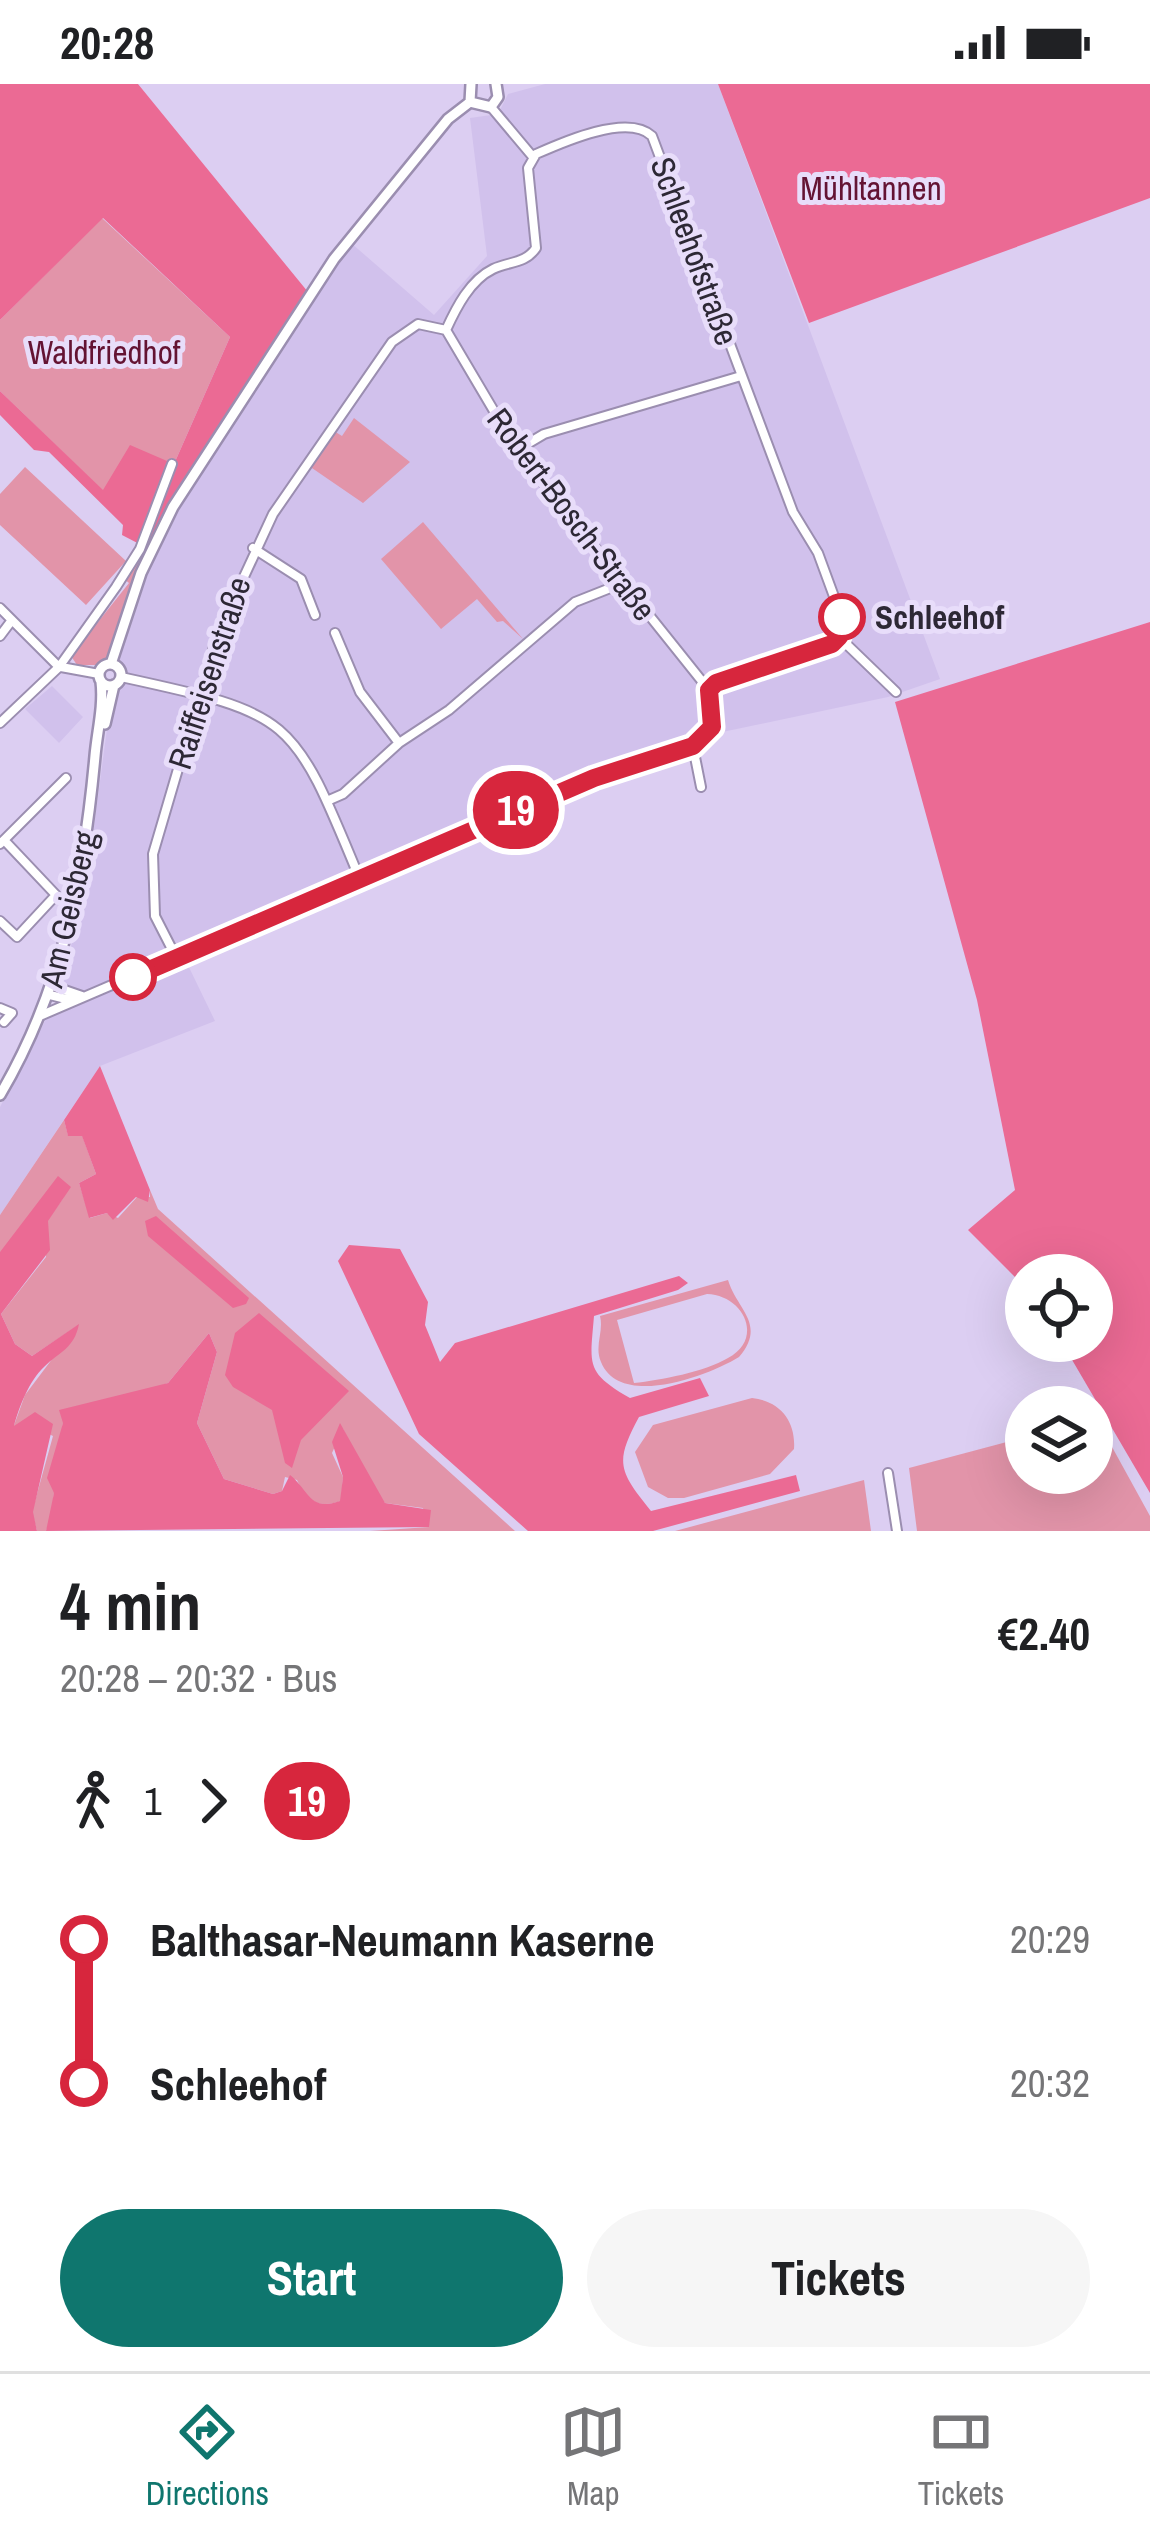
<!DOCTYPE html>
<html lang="en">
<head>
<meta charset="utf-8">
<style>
  :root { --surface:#fff; --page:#f6f6f6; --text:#202124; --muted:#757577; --line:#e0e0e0; --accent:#0f766e }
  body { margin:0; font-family:"Archivo Narrow",sans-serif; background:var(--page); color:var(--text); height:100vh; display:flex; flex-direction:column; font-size:45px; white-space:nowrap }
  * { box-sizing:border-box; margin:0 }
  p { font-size:39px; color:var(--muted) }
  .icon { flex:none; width:66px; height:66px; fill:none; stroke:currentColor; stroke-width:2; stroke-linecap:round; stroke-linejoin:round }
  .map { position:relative; height:1447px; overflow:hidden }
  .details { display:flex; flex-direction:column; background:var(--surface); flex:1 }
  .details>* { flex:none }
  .badge { padding:0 24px; border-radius:39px; font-size:42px; line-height:78px }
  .fabs { position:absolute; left:1005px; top:1170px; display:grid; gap:24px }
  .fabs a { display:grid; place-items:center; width:108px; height:108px; border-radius:50%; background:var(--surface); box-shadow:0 12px 48px #0002; font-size:60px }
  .map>.badge { position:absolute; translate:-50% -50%; box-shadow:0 0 0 6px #fff }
  .legs { display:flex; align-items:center; gap:18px; height:132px; padding:0 60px; font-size:39px }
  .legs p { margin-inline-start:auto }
  .headline { display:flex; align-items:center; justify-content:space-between; height:204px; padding:0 60px }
  h1 { font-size:66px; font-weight:700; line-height:90px }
  .button { display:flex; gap:24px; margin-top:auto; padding:24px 60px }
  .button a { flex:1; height:138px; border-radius:72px; background:var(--accent); color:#fff; font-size:48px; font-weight:700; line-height:138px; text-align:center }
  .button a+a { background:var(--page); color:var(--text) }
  ul { padding:0 60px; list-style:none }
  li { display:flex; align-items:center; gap:42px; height:144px; font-size:45px }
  li i { display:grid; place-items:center; width:18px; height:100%; margin:0 15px; background:currentColor }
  li i::after { content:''; width:30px; height:30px; margin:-15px; border:9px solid; border-radius:50%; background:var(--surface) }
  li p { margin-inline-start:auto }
  li:first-child i { background:linear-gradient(#0000 50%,currentColor 0) }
  li:last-child i { background:linear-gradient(currentColor 50%,#0000 0) }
  .status { display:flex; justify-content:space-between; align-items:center; height:84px; padding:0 60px; background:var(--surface); direction:ltr }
  .status svg { height:33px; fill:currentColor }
  .menu { display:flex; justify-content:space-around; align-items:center; height:168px; border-top:3px solid var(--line); background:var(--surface); font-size:33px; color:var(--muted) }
  .menu a { display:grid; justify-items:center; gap:6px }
  .menu .on { color:var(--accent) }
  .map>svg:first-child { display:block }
  .built { fill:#d1c1ec }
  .green { fill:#e294a9; fill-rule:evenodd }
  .forest { fill:#eb6a94 }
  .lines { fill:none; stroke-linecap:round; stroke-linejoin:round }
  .minor-casing { stroke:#9b8eb0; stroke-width:12 }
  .tertiary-casing { stroke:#9b8eb0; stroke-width:14 }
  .minor { stroke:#fff; stroke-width:8 }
  .tertiary { stroke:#fff; stroke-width:9 }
  .line-1-casing { stroke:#fff; stroke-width:27 }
  .line-1 { stroke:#d7263d; stroke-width:18 }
  .stop-1-dot { fill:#fff; stroke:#d7263d; stroke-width:6 }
  .labels { text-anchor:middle; stroke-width:10; stroke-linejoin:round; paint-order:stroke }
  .park-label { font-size:33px; fill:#641333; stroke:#e8ddfa }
  .street-label { font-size:33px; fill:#2d2835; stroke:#e8ddfa }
  .stop-label { font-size:33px; font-weight:bold; fill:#2d2835; stroke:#e8ddfa; text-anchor:start }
</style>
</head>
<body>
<div class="status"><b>20:28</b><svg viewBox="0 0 49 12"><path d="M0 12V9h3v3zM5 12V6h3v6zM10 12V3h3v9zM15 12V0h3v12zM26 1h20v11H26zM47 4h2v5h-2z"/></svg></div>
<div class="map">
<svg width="1150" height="1447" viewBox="0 0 1150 1447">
  <rect width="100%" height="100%" fill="#dccef2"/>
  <path class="built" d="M545,0H718L940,595L888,613L713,650L599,686L86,910L63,903L92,758L112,607L123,600L126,588L119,574L138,507L178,423L351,159L434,231L487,172L470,34L498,30L508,10Z
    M52,602L83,633L59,659L25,625Z
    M184,873L215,937L100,982L0,1131V1023L46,935Z"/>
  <path class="green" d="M102,134L230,253L174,380L160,375L103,407L0,307V236Z
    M354,334L410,378L363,419L309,382L334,347L342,352Z
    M25,383L126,477L86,521L0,441V410Z
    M423,438L523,555L503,537L497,538L477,515L441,545L381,475Z
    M144,462L108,574L97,581H77L71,572L129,499L124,495Z
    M64,1036L68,1051H82L96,1090L79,1099L90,1134L107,1129L118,1134L137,1113H150V1106L158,1125L515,1447H370L429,1443L423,1424L385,1419L374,1408L343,1345L332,1369L343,1393L341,1417C318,1425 306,1417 297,1396L285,1393L282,1407L273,1410L224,1395L197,1339L217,1268L209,1249L168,1299L63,1339L51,1433L46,1447H37L32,1428L53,1352L25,1339L13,1344L25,1311L77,1242L32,1272L15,1260L1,1230L46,1173L47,1137L64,1113L5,1167L0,1168V1131Z
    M728,1196C737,1226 767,1240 739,1273C708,1292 620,1325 601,1278C594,1262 604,1248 600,1232ZM707,1210C743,1211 765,1254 728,1274C704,1288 661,1296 634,1299L617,1236Z
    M752,1314C780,1317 796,1337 794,1365L770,1390L684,1414H668L648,1403L635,1368L653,1341Z
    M1095,1332L1150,1432V1447H917L909,1384L1026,1353V1389H1092Z
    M864,1396L871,1447H675Z"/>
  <path class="forest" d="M0,0H138L308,208L147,464L122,451L123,441L49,368L34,366L0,331V307L103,406L130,361L174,380L230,253L103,134L0,236Z
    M718,0H1150V114L809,239Z
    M1150,538V1409L1061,1257H1092V1191H1026V1204L968,1146L1015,1106L977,916L895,618Z
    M100,982L150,1106L148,1118L136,1113L113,1136L107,1129L89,1134L79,1099L96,1090L82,1052H68L64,1036Z
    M58,1092L71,1103L48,1137L50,1166L1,1230L15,1260L32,1272L79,1240C74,1265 60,1267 44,1283C29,1297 19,1323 14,1342L35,1328L53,1340L33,1428L37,1447H0V1168Z
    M156,1132L249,1214L246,1220L233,1224L148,1152L145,1137Z
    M349,1161L400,1165L428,1218L425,1241L440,1278L455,1259L679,1192L688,1199L678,1206L594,1232C590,1281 585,1288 630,1314L700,1294L709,1312L639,1333C614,1379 619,1387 651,1427L796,1391L800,1407L653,1447H528L419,1350L338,1177Z
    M259,1229L349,1307L301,1356L292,1384L285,1379L272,1326L233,1303L225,1291L235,1249Z
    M209,1249L217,1268L197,1339L224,1395L273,1410L282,1407L290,1391C309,1406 309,1428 340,1417L343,1393L332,1358L340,1339L385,1419L431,1426L429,1443L46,1447L54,1409L47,1394L63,1339L59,1326L168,1299Z"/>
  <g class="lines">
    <defs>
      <path id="minor" d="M491,23L533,73
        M446,246C456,224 470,196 493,185C510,177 525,180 536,164L528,84L536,70C563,58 628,29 652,52L793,428L818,469L843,537L832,560L765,578L709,606
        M517,366L544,350L741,292
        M253,464L301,495L315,531
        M0,524L59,583
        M335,549L360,608L399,659
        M0,552L12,536
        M839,553L896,608
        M61,583L99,590
        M121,593C292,630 292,630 359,793
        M0,639L59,583L116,503L140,465L172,380
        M693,663L701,703
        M327,717L343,710L399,659L449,626L575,518L623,499
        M0,760L66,694
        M0,837L17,853L56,811L4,756
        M176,873L155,832L153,770L218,549L273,430L392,258L418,240L446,246
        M53,902L82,912
        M50,911L74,917
        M0,924L12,929L4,938
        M42,931L594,694L706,654L715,633L709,606L517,366L446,246
        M888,1389L897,1447"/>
      <path id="tertiary" d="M470,18L491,23L498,13L496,0
        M470,18L471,0
        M99 591a11 11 0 1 1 22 0a11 11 0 1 1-22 0Z
        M111,580L141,489L173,423L334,175L448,35L470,18
        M105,640L114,601
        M0,1011C62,906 84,793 95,672C97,648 104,622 101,598"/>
    </defs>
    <use href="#minor" class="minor-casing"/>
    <use href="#tertiary" class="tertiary-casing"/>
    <use href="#minor" class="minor"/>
    <use href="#tertiary" class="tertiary"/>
  </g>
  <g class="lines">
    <defs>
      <path id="line-1" d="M133,893L594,694L693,662L712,643L709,606L716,599L832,560L839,553L842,533"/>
    </defs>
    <use href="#line-1" class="line-1-casing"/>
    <use href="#line-1" class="line-1"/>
  </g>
  <g class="stop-1-dot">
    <circle cx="842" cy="533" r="21"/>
    <circle cx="133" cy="893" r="21"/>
  </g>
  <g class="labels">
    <g class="park-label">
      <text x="871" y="116">Mühltannen</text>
      <text x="104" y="280">Waldfriedhof</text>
    </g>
    <g class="street-label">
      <text transform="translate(695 167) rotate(70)" y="12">Schleehofstraße</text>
      <text transform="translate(572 430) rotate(53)" y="12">Robert-Bosch-Straße</text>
      <text transform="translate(209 589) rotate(-72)" y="12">Raiffeisenstraße</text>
      <text transform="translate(68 825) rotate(-77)" y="12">Am Geisberg</text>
    </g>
    <g class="stop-label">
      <text x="875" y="545">Schleehof</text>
    </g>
  </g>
</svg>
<div class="fabs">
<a><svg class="icon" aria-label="locate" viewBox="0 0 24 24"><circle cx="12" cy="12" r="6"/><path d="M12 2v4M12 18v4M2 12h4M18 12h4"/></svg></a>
<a><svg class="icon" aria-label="layers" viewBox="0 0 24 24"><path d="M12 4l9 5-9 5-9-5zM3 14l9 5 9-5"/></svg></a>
</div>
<b class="badge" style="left:516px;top:726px;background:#d7263d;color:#fff">19</b>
</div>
<section class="details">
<div class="headline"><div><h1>4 min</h1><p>20:28 – 20:32 · Bus</p></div><b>€2.40</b></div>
<div class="legs"><svg class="icon" aria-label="walk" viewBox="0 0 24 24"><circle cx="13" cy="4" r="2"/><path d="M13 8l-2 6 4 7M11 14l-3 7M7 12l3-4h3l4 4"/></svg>1<svg class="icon" aria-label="forward" viewBox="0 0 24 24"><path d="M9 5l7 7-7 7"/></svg><b class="badge" style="background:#d7263d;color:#fff">19</b></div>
<ul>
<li><i style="color:#d7263d"></i><b>Balthasar-Neumann Kaserne</b><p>20:29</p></li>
<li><i style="color:#d7263d"></i><b>Schleehof</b><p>20:32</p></li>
</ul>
<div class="button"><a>Start</a><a>Tickets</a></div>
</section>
<nav class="menu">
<a class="on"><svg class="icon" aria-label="directions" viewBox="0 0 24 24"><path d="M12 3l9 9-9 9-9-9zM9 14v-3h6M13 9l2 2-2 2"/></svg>Directions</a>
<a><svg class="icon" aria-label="map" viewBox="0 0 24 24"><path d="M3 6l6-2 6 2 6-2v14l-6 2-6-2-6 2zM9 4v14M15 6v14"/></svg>Map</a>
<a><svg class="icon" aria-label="tickets" viewBox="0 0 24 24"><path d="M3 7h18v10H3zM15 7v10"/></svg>Tickets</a>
</nav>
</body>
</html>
